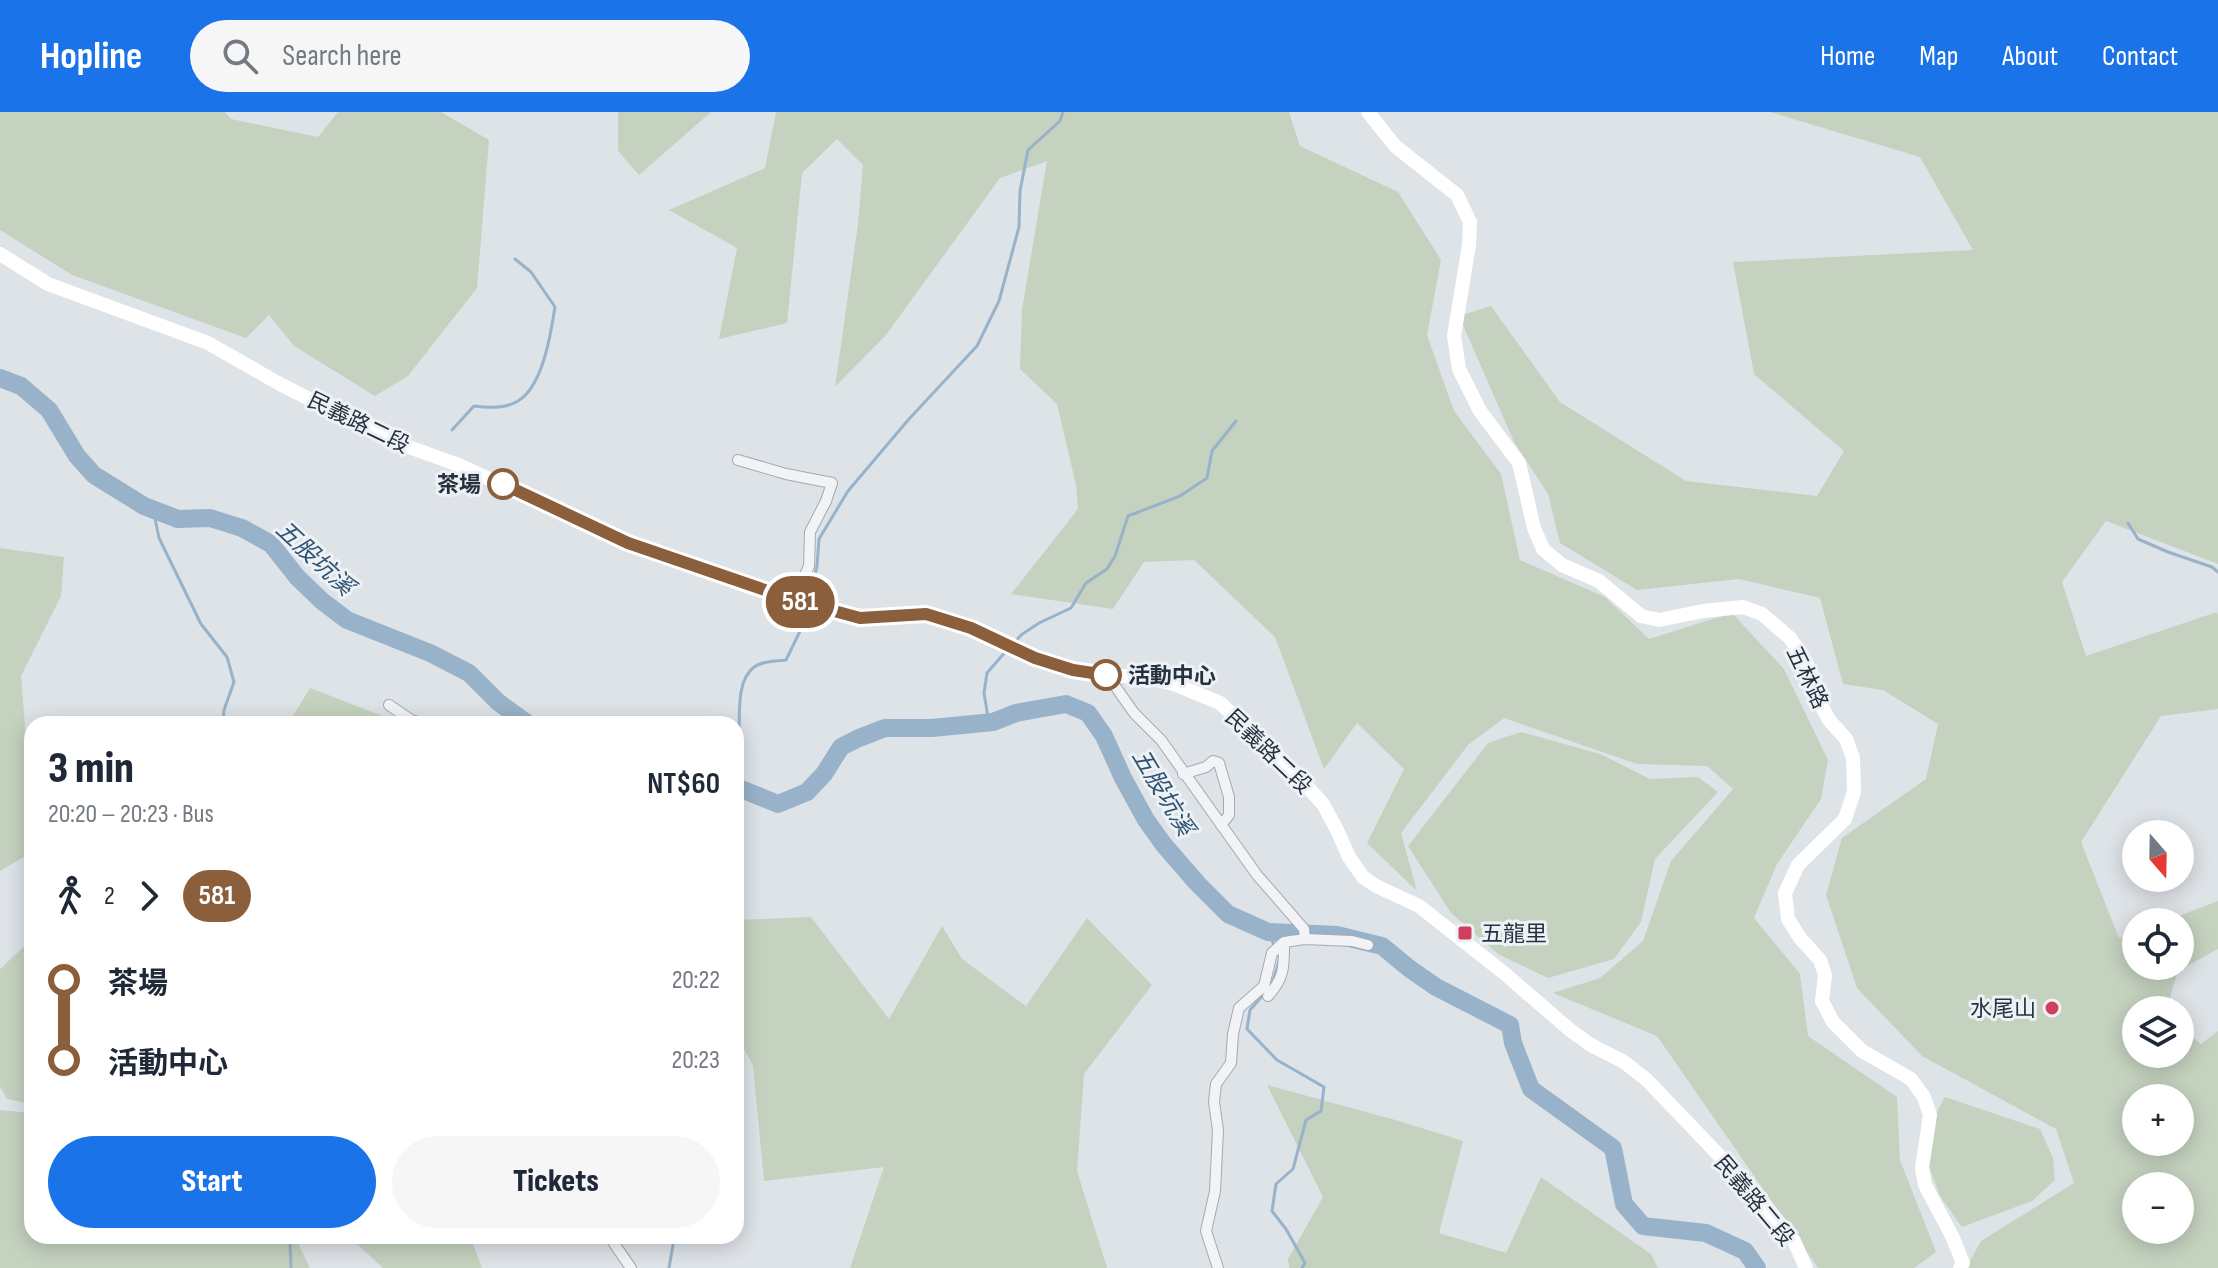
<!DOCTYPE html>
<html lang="en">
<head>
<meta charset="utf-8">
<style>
  :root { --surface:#fff; --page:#f6f6f7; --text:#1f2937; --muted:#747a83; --accent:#1a73e8 }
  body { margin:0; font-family:"Sofia Sans Condensed","Noto Sans TC",sans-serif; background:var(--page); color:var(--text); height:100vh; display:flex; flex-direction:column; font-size:30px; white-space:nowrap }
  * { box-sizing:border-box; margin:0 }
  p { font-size:26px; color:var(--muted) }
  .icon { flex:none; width:44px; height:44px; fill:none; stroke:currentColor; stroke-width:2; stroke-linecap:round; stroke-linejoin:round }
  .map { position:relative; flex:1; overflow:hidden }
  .panel { position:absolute; left:24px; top:604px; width:720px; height:528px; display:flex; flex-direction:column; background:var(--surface); border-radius:24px; box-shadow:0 4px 20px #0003 }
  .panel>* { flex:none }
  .badge { padding:0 16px; border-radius:26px; font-size:28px; line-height:52px }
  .needle { width:52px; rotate:160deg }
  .controls { position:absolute; left:2122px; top:708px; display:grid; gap:16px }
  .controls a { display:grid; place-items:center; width:72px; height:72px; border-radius:50%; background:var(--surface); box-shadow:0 4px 20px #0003; font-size:40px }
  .map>.badge { position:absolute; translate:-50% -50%; box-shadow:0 0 0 4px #fff }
  .legs { display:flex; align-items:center; gap:12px; height:88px; padding:0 24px; font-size:26px }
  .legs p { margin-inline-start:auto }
  .headline { display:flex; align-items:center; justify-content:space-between; height:136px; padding:0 24px }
  h1 { font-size:44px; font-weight:800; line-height:60px }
  .cta { display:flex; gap:16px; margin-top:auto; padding:16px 24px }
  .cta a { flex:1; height:92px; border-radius:48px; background:var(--accent); color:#fff; font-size:32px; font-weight:800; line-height:92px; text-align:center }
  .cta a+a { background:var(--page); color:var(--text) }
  ul { padding:0 24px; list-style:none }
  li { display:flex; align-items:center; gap:28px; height:80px; font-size:30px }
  li i { display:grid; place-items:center; width:12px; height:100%; margin:0 10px; background:currentColor }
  li i::after { content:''; width:20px; height:20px; margin:-10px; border:6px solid; border-radius:50%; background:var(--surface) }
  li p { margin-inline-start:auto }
  li:first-child i { background:linear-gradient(#0000 50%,currentColor 0) }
  li:last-child i { background:linear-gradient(currentColor 50%,#0000 0) }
  header { display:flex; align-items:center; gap:48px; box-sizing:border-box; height:112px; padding:0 40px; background:var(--accent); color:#fff }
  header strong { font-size:38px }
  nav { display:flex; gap:44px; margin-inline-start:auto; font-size:28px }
  .search { width:560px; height:72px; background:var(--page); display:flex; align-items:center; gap:20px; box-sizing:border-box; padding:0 28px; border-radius:44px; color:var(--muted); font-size:30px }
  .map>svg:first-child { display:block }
  .green { fill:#c5d2bf; fill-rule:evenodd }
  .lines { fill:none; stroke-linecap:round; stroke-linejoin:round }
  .stream { stroke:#98b3c9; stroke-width:3 }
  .river { stroke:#98b3c9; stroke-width:18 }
  .minor-casing { stroke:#a3aab2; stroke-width:12 }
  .minor { stroke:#f1f3f6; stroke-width:10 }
  .secondary { stroke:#fff; stroke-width:14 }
  .line-1-casing { stroke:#fff; stroke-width:18 }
  .line-1 { stroke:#8b5e3c; stroke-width:12 }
  .stop-1-dot { fill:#fff; stroke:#8b5e3c; stroke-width:4 }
  .poi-dot { fill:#d13f5f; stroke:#eef2f6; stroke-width:3 }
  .labels { text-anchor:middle; stroke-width:6; stroke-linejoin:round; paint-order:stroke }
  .street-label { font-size:22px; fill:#27323f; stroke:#eef2f6 }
  .stop-label { font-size:22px; font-weight:bold; fill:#27323f; stroke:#eef2f6; text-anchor:end }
  .poi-label { font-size:22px; fill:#27323f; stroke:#eef2f6; text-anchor:start }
  .water-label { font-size:24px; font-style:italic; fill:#305374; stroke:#eef2f6 }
</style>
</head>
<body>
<header>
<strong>Hopline</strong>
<div class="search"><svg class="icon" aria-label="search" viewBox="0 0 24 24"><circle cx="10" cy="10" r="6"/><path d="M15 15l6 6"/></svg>Search here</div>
<nav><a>Home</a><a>Map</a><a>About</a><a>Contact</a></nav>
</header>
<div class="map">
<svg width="2218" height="1156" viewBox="0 0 2218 1156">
  <rect width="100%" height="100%" fill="#dee3e8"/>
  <path class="green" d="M0,0H225L231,7L318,25L338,0H441L489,28L477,176L408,264L375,284L294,234L269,203L246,226L72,163L0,118Z
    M618,0H711L639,63L618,39Z
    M776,0H1289L1300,34L1398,80L1441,148L1427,223L1454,299L1501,362L1520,448L1605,485L1649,527L1732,501L1784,557L1828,648L1821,687L1777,752L1754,806L1800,862L1808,924L1897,985L1900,1048L1936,1140L1914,1156H1818L1657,924L1553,881L1600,866L1643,829L1671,749L1733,677L1707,654L1637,652L1504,606L1468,633L1401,721L1417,779L1367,731L1404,657L1357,611L1324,657L1275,525L1194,448L1144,450L1113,497L1011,482L1078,397L1076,373L1057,292L1020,257L1022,198L1047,49L1000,66L886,223L835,275L858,112L863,53L837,27L802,61L787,211L719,227L737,136L669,98L765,56Z
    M1770,0H2218V452L2106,409L2062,470L2086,544L2217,500L2218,504V597L2161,604L2081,730L2119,826L2136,820V854H2180V810H2163L2218,789V837L2178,859L2166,898H2136V942H2180V915L2201,932L2218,919V1156H1966L1981,1129L2074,1071L2056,1017L1922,944L1857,876L1826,783L1842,726L1926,667L1938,612L1883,578L1843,572L1820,486L1739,467L1637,478L1560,431L1548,382L1514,330L1459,204L1491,194L1560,290L1686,369L1817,384L1844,339L1754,262L1733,150L1973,138L1920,45ZM2136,986H2180V1030H2136ZM2136,1074H2180V1118H2136Z
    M0,436L64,445L61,484L21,564L27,640L32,641V740L0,759Z
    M310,576L380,603L391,612H288Z
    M1521,620L1600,642L1650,667L1698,665L1718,680L1655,747L1641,810L1614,847L1548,866L1498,842L1451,801L1408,734L1488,631Z
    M811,805L889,907L942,814L962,847L1026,894L1087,806L1152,873L1084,962L1077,1059L1107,1156H850L884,1055L764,1069L753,953L736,923V808Z
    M32,827V992L7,987L0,975V857Z
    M1267,973L1399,1009L1463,1029L1439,1121L1506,1141L1541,1065L1651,1142L1658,1156H1289L1288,1147L1323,1085Z
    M1945,985L2040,1017L2053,1046L2055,1068L2032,1089L1962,1115L1940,1084L1924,1041L1932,1009Z
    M0,998L32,1001V1124H302L298,1131L310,1156H0Z
    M348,1124H470L482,1156H383Z"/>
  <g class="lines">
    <path class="stream" d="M452,318L474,294C488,296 505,297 518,289C543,274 551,221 555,195L531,160L515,147
      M153,397L159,426L201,512L227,545L234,570L224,598L223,612
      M2128,411L2138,427L2168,440L2212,455L2218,460
      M809,487L817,454L819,427L848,379L909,307L977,234L999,189L1019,115L1020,79L1028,38L1060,9L1063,0
      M1015,530L1021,523L1039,511L1071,496L1086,471L1107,457L1115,444L1128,404L1180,384L1207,366L1212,339L1236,309
      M989,611L984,581L987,561L1007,538
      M736,627L739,623C740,602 736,569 754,555C762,549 776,549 786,548L802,515L807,498
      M1268,820L1280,846L1272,873
      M1264,882L1250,898L1247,917L1277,948L1324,975L1321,999L1306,1008L1293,1057L1276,1072L1272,1099L1286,1117L1305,1151L1302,1156
      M287,1124L290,1130L291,1156
      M669,1156L673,1133L672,1124"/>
    <path class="river" d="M0,266L21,274L49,298L77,344L94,363L144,394L178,407L210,406L242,416L271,432L297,465L322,489L347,508L430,541L469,561L498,590L528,612
      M736,675L778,692L807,680L824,662L841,635L859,626L885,616H932L993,610L1016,601L1066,592L1088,601L1104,624L1123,666L1146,708L1164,733L1197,771L1228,802L1268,820L1337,823L1382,834L1410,857L1436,875L1510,913L1513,931L1531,977L1613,1036L1624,1092L1643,1114L1706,1121L1745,1139L1757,1156"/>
    <defs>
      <path id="minor" d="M738,348L786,362L832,371L826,389L810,420L809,454L794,488
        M1108,564L1134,601L1161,628L1257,763L1304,817L1305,827
        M389,593L411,608L426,612
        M1183,662L1206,655L1213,649L1219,651L1229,685V703L1221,713
        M1268,884C1285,865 1284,854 1284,830
        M611,1124L615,1133L631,1156
        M1218,1156L1206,1119L1215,1079L1218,1018L1214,990L1216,972L1231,951L1233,922L1239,896L1264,874L1272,841L1284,830L1305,827L1352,829L1368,833"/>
    </defs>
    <use href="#minor" class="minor-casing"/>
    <use href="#minor" class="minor"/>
    <path class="secondary" d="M1368,0L1395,34L1457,83L1470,110L1469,133L1454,224L1459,257L1480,299L1519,351L1534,416L1543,437L1562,453L1599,469L1641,504L1659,508L1703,499L1743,495L1762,502L1790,526L1806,550L1816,574L1821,593L1829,608L1846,627L1853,646L1854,680L1845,707L1798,753L1785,781L1788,807L1800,826L1820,848L1825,863L1822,889L1833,910L1862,939L1911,967L1924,985L1930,1003L1922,1056L1925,1073L1952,1124L1963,1151L1960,1156
      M0,142L48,172L208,231L278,271L389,328L459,353L628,431L827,498L860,506L884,503L926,502L971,516L1035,546L1073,558L1108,564H1138L1174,572L1220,591L1288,654L1323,692L1337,718L1349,745L1363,765L1376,774L1419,794L1504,861L1570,918L1591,933L1624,950L1647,968L1754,1080L1794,1129L1806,1156"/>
  </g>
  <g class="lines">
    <defs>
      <path id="line-1" d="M503,372L628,431L794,488L860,506L926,502L971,516L1035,546L1073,558L1106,563"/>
    </defs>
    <use href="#line-1" class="line-1-casing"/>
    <use href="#line-1" class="line-1"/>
  </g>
  <g class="stop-1-dot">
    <circle cx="503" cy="372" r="14"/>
    <circle cx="1106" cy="563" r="14"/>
  </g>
  <g class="poi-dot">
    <rect x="1457" y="813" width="16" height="16" rx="4"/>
    <circle cx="2052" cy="896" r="8"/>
  </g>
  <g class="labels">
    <g class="street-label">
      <text transform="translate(359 310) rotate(26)" y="8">民義路二段</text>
      <text transform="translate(1808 565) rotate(64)" y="8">五林路</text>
      <text transform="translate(1269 639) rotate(44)" y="8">民義路二段</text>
      <text transform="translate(1755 1088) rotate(50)" y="8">民義路二段</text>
    </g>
    <g class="stop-label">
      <text x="481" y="380">茶場</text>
      <text x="1128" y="571" text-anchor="start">活動中心</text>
    </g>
    <g class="poi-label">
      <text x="1481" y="829">五龍里</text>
      <text x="2036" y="904" text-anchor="end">水尾山</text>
    </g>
    <g class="water-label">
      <text transform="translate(315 446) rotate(43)" y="8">五股坑溪</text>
      <text transform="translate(1163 680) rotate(59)" y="8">五股坑溪</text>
    </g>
  </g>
</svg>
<div class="controls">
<a><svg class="needle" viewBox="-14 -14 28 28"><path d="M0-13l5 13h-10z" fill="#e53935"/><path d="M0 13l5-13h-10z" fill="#747a83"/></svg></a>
<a><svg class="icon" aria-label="locate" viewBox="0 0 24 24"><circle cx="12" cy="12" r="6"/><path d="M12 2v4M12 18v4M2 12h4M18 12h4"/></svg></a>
<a><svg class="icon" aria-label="layers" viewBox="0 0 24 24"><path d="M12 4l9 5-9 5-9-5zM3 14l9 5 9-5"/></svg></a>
<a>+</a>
<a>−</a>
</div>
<b class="badge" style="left:800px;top:490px;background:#8b5e3c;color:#fff">581</b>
<section class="panel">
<div class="headline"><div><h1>3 min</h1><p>20:20 – 20:23 · Bus</p></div><b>NT$60</b></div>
<div class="legs"><svg class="icon" aria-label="walk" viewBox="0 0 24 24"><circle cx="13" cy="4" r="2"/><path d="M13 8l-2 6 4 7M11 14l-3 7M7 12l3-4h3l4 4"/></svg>2<svg class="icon" aria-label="forward" viewBox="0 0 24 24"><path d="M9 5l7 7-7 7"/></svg><b class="badge" style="background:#8b5e3c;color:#fff">581</b></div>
<ul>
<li><i style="color:#8b5e3c"></i><b>茶場</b><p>20:22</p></li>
<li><i style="color:#8b5e3c"></i><b>活動中心</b><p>20:23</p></li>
</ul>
<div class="cta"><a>Start</a><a>Tickets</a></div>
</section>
</div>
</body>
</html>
